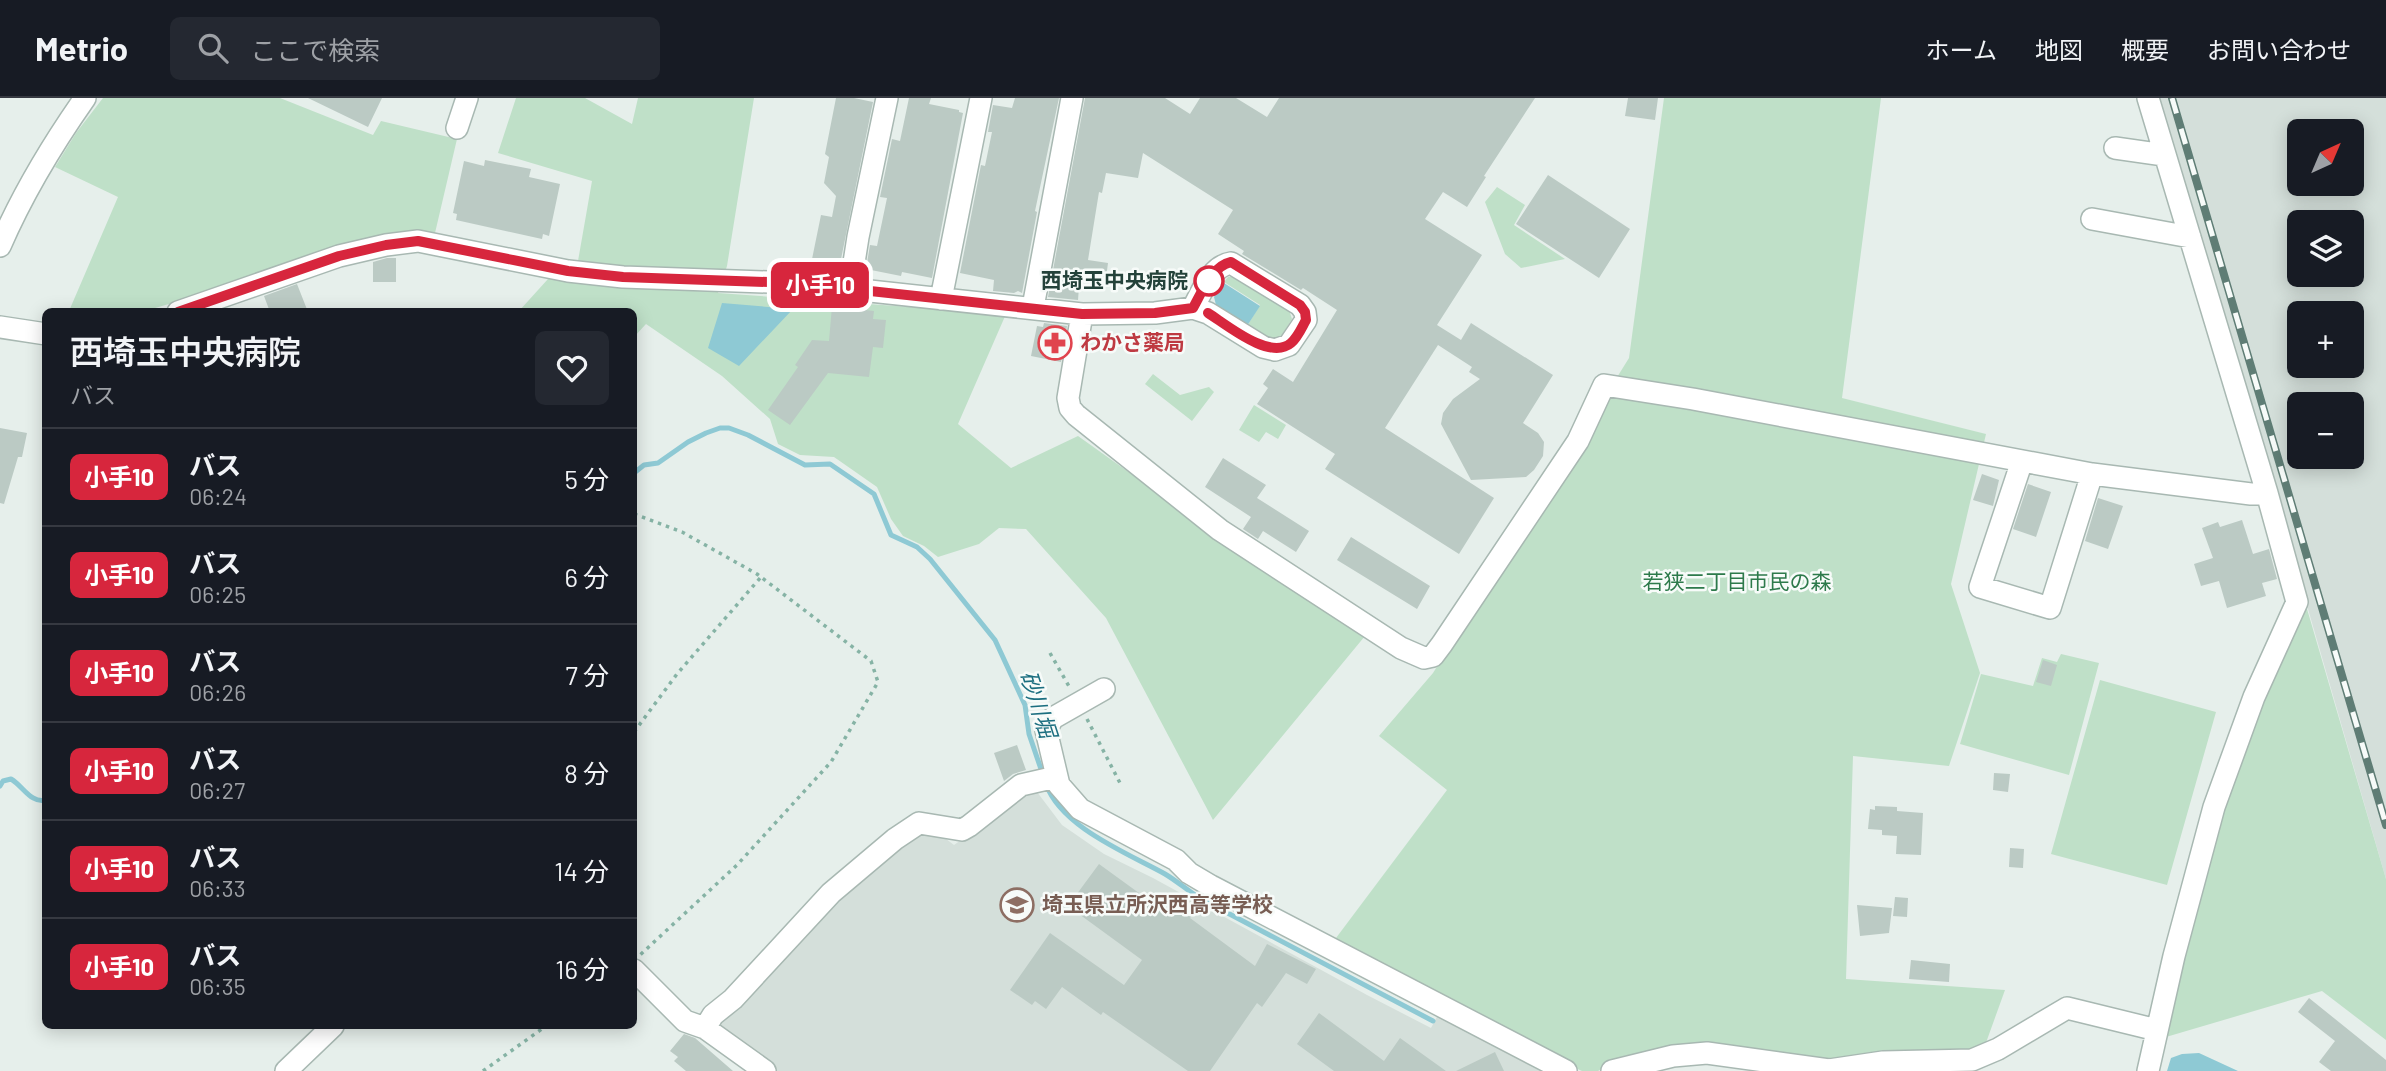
<!DOCTYPE html>
<html lang="ja">
<head>
<meta charset="utf-8">
<style>
  :root { --surface:#171b24; --page:#242831; --text:#f1f3f6; --muted:#9ea1a6; --line:#363941 }
  body { margin:0; font-family:Barlow,"Noto Sans JP",sans-serif; background:var(--page); color:var(--text); height:100vh; display:flex; flex-direction:column; font-size:26px; white-space:nowrap }
  * { box-sizing:border-box; margin:0 }
  p { font-size:23px; color:var(--muted) }
  .icon { flex:none; width:38px; height:38px; fill:none; stroke:currentColor; stroke-width:2; stroke-linecap:round; stroke-linejoin:round }
  .map { position:relative; flex:1; overflow:hidden }
  .drawer { position:absolute; left:42px; top:210px; width:595px; height:721px; display:flex; flex-direction:column; background:var(--surface); border-radius:10px; box-shadow:0 4px 18px #0003 }
  .drawer>* { flex:none }
  .badge { padding:0 14px; border-radius:10px; font-size:24px; line-height:46px }
  .needle { width:46px; rotate:44deg }
  .buttons { position:absolute; left:2287px; top:21px; display:grid; gap:14px }
  .buttons a { display:grid; place-items:center; width:77px; height:77px; border-radius:10px; background:var(--surface); box-shadow:0 4px 18px #0003; font-size:35px }
  .map>.badge { position:absolute; translate:-50% -50%; box-shadow:0 0 0 4px #fff }
  .round { display:grid; place-items:center; flex:none; width:74px; height:74px; border-radius:10px; background:var(--page) }
  .head { display:flex; align-items:center; justify-content:space-between; height:119px; padding:0 28px }
  h1 { font-size:33px; font-weight:600; line-height:52px }
  ul { padding:0; list-style:none }
  li { display:flex; align-items:center; gap:21px; height:98px; padding:0 28px; border-top:2px solid var(--line) }
  li div { flex:1 }
  li b { display:block; font-size:26px }
  li em { font-style:normal }
  li .badge { min-width:77px; font-weight:700; text-align:center }
  header { display:flex; align-items:center; gap:42px; box-sizing:border-box; height:98px; padding:0 35px; background:var(--surface); border-bottom:2px solid var(--line) }
  header strong { font-size:33px }
  nav { display:flex; gap:38px; margin-inline-start:auto; font-size:24px }
  .search { width:490px; height:63px; background:var(--page); display:flex; align-items:center; gap:18px; box-sizing:border-box; padding:0 24px; border-radius:10px; color:var(--muted); font-size:26px }
  .map>svg:first-child { display:block }
  .built { fill:#d4dfda; fill-rule:evenodd }
  .green { fill:#bfe0c8 }
  .water { fill:#8ec9d4 }
  .lines { fill:none; stroke-linecap:round; stroke-linejoin:round }
  .stream { stroke:#8ec9d4; stroke-width:5 }
  .building { fill:#bbcac4 }
  .minor-casing { stroke:#a8b8b2; stroke-width:24 }
  .path { stroke:#86b3a5; stroke-width:3.5; stroke-dasharray:3.5 5; stroke-linecap:butt }
  .minor { stroke:#fff; stroke-width:21 }
  .rail-casing { stroke:#5f7d75; stroke-width:8 }
  .rail { stroke:#f7fbf9; stroke-width:5; stroke-dasharray:16; stroke-linecap:butt }
  .line-casing { stroke:#fff; stroke-width:16 }
  .line { stroke:#d7263d; stroke-width:10 }
  .stop-dot { fill:#fff; stroke:#d7263d; stroke-width:3.5 }
  .labels { text-anchor:middle; stroke-width:5; stroke-linejoin:round; paint-order:stroke }
  .stop-label { font-size:21px; font-weight:bold; fill:#24423a; stroke:#f7fbf9; text-anchor:end }
  .health-label { font-size:21px; font-weight:bold; fill:#be3a42; stroke:#f7fbf9; text-anchor:start }
  .park-label { font-size:21px; fill:#2d7a4b; stroke:#f7fbf9 }
  .education-label { font-size:21px; font-weight:bold; fill:#785e54; stroke:#f7fbf9; text-anchor:start }
  .water-label { font-size:23px; font-style:italic; fill:#1c6f80; stroke:#f7fbf9 }
</style>
</head>
<body>
<header>
<strong>Metrio</strong>
<div class="search"><svg class="icon" aria-label="search" viewBox="0 0 24 24"><circle cx="10" cy="10" r="6"/><path d="M15 15l6 6"/></svg>ここで検索</div>
<nav><a>ホーム</a><a>地図</a><a>概要</a><a>お問い合わせ</a></nav>
</header>
<div class="map">
<svg width="2386" height="973" viewBox="0 0 2386 973">
  <rect width="100%" height="100%" fill="#e6efeb"/>
  <path class="built" d="M2160,0H2386V781L2200,137ZM2300,33H2352V86H2300ZM2300,124H2352V177H2300ZM2300,215H2352V268H2300ZM2300,306H2352V359H2300Z
    M1034,690L1062,727L1104,756L1153,780L1367,897L1431,930L1439,915L1556,973H774L714,929L857,781L923,730L933,731L954,747Z"/>
  <path class="green" d="M103,0H280L373,37L381,23L457,41L435,135L417,133L366,140L196,198L145,213H69L118,99L55,69L76,35Z
    M516,0H585L632,26L638,0H754L727,168L718,195L1006,216L958,326L1011,370L1078,338L1252,462L1365,538L1213,722L1106,520L1026,431L999,430L979,446L938,459L924,448L903,438L891,421L877,389L834,359L800,357L778,346L770,321L722,278L646,226L634,239V214L519,213L548,181L578,163L592,83L498,55Z
    M1664,0H1881L1842,300L1986,336L1951,486L1980,575L1949,668L1853,658L1846,881L2005,892L1983,953L1830,965L1719,948L1623,958L1598,973H1582L1497,933L1333,844L1447,692L1379,638L1433,575L1629,260Z
    M1497,89L1525,107L1514,127L1565,161L1521,170L1505,156L1485,104Z
    M1238,178L1289,212L1292,221L1282,237L1276,241H1266L1247,228L1260,207L1224,184L1228,179Z
    M1153,276L1180,297L1209,289L1214,294L1192,323L1145,286Z
    M1254,307L1286,327L1278,341L1266,334L1259,344L1239,332Z
    M2305,504L2386,781V942L2322,893L2166,939C2185,841 2210,745 2244,651C2262,601 2285,553 2305,504Z
    M2061,556L2099,565L2069,677L1960,646L1981,576L2033,588L2042,560L2057,564Z
    M2100,582L2216,614L2167,787L2051,756Z"/>
  <path class="water" d="M1224,185L1260,208L1247,228L1216,207L1214,199Z
    M722,205L793,211L739,268L708,250Z
    M2199,955L2238,973H2167L2171,960L2182,956Z"/>
  <g class="lines">
    <path class="stream" d="M634,375L644,367L658,365L688,344L706,335L720,330H729L748,337L805,367L830,366L874,396L891,437L917,449L930,461L995,542L1025,607L1029,636L1043,677
      M1046,686C1061,729 1127,755 1165,776C1177,783 1188,793 1201,801L1433,923
      M0,688L3,683L11,681C23,688 31,706 46,702"/>
  </g>
  <path class="building" d="M308,0H382L368,29Z
    M836,0H854L873,4L840,166L830,165V169L811,166L821,117L832,119L836,98L824,85L829,59L825,56Z
    M909,0H931L929,6L959,12V14L963,15L932,180L902,174L901,178L866,171L870,147L877,148L887,100L880,99L892,41L900,43Z
    M1015,0H1059L1035,113L1037,114L1022,195L1018,193L1014,195L993,193L994,182L960,175L981,67L985,68L992,34H988L993,7L1012,10Z
    M1085,0H1165L1190,16L1200,0H1236L1267,19L1279,0H1535L1484,78L1486,79L1467,109L1443,94L1425,121L1482,157L1437,227L1461,242L1471,225L1553,277L1523,325L1538,335L1544,344L1543,358L1534,372L1526,379L1471,382L1441,326L1443,315L1453,301L1480,281L1469,274L1472,269L1438,247L1385,330L1494,400L1459,456L1325,371L1335,356L1257,306L1268,290L1263,286L1273,271L1293,284L1337,212L1303,190L1301,192L1242,156L1244,153L1218,136L1233,112L1143,55L1138,80L1106,75L1102,95L1099,94L1088,162L1108,165L1106,180L1080,176L1078,202L1048,199Z
    M1628,0H1658L1655,22L1625,18Z
    M485,62L531,71L529,79L560,86L549,138L543,136L542,141L456,122L457,116L453,115L464,63L484,68Z
    M1548,77L1630,131L1599,180L1516,126Z
    M387,160H396V184H373V164Z
    M297,186L308,214H270L264,198Z
    M832,208L874,213L873,221L886,222L883,250L873,249L869,279L828,275L790,327L768,312L798,269L795,267L812,242L829,243Z
    M1044,225L1067,228L1061,264L1031,258L1037,228L1043,229Z
    M0,330L27,335L22,359H18L4,406L0,405Z
    M1223,360L1266,387L1257,400L1309,433L1296,454L1263,433L1258,441L1243,431L1251,419L1205,389Z
    M1982,376L1999,382L1993,408L1973,402Z
    M2028,386L2051,394L2036,439L2013,431Z
    M2098,400L2123,408L2108,451L2085,443Z
    M2242,422L2253,456L2269,451L2277,481L2262,485L2266,498L2227,510L2219,483L2201,488L2194,466L2213,460L2202,430L2218,424L2220,429Z
    M1351,439L1430,488L1417,511L1337,462Z
    M2043,562L2057,567L2051,588L2036,584Z
    M1017,647L1026,672L1013,676L1004,683L994,655Z
    M1994,675L2010,676L2008,694L1993,692Z
    M1875,708L1897,709V713L1923,715L1921,757L1896,756L1897,738L1882,737V732L1868,731L1870,711L1875,712Z
    M2010,750L2024,751L2023,770L2009,769Z
    M1099,766L1172,819L1183,803L1196,812L1190,820L1255,868L1267,846L1316,871L1307,886L1286,875L1262,909L1257,905L1210,973H1188L1103,914L1101,917L1062,889L1046,911L1035,903L1032,907L1010,892L1050,835L1124,887L1142,862L1068,808Z
    M1895,799L1908,800L1907,819L1893,818Z
    M1857,807L1892,810L1889,835L1860,838Z
    M1911,862L1950,866L1949,884L1909,881Z
    M2309,900L2386,962V973H2331L2319,964L2335,943L2298,914Z
    M1319,915L1384,963L1400,940L1446,973H1334L1297,946Z
    M684,936L695,940L733,973H686L674,963L678,959L670,953Z
    M1495,954L1504,973H1456Z"/>
  <g class="lines">
    <defs>
      <path id="minor" d="M2148,0L2267,395L2297,504L2254,599L2214,709L2174,858L2148,973
        M457,30L467,0
        M2115,50L2164,57
        M2092,121L2190,139
        M0,148C23,95 52,47 85,0
        M850,190L858,139L887,0
        M941,201L981,0
        M1033,209L1072,0
        M178,214L339,158L386,147L418,143L568,173L623,179L796,185L1082,216L1155,215L1193,210L1208,215L1263,249L1275,252L1289,247L1306,222L1305,214L1300,207L1231,165C1211,168 1202,194 1193,210
        M1082,216L1068,300L1070,310L1076,317L1220,432L1401,550L1424,560L1433,558L1442,546L1578,343L1604,287L1693,301L2092,376L2251,396L2267,395
        M0,229L46,236
        M2022,363L1980,489L2050,510L2092,376
        M1104,591L1053,620L1046,632L1059,687L1080,711L1176,762L1189,775L1211,788L1566,973
        M634,872L685,923L705,930L765,973
        M705,930L713,917L733,901L831,795L895,741L919,725L962,732L969,728L1021,687L1056,679
        M286,973L333,928
        M1612,973L1673,958L1707,955L1829,972L1883,964L1972,962L1998,951L2067,910L2157,932"/>
    </defs>
    <use href="#minor" class="minor-casing"/>
    <path class="path" d="M634,416L682,434L757,476L871,563L878,584L831,664L737,767L640,857
      M1050,555L1070,590
      M1087,621L1120,685
      M634,634L677,576L761,479
      M483,973L546,928"/>
    <use href="#minor" class="minor"/>
    <defs>
      <path id="rail" d="M2172,0L2386,727"/>
    </defs>
    <use href="#rail" class="rail-casing"/>
    <use href="#rail" class="rail"/>
  </g>
  <g class="lines">
    <defs>
      <path id="line" d="M178,214L339,158L386,147L418,143L568,173L623,179L796,185L1082,216L1155,215L1193,210C1202,194 1212,168 1231,164L1300,207L1305,214L1306,222C1302,229 1298,239 1291,245C1270,263 1227,227 1208,215"/>
    </defs>
    <use href="#line" class="line-casing"/>
    <use href="#line" class="line"/>
  </g>
  <defs>
    <symbol id="pharmacy-ring" viewBox="-11 -11 22 22"><circle r="9.5" fill="#f7fbf9" stroke="#e0444e" stroke-width="1.5"/><path d="M-2-6h4v4h4v4h-4v4h-4v-4h-4v-4h4Z" fill="#e0444e"/></symbol>
    <symbol id="school-ring" viewBox="-11 -11 22 22"><circle r="9.5" fill="#f7fbf9" stroke="#8d6e63" stroke-width="1.5"/><path d="M0-5L7-2L0 1L-7-2ZM-4 1L0 2.5L4 1V4Q0 6-4 4Z" fill="#8d6e63"/></symbol>
  </defs>
  <g fill-rule="evenodd">
    <use href="#pharmacy-ring" x="1036" y="226" width="38" height="38"/>
    <use href="#school-ring" x="998" y="788" width="38" height="38"/>
  </g>
  <circle class="stop-dot" cx="1209" cy="183" r="14"/>
  <g class="labels">
    <g class="stop-label">
      <text x="1188" y="190">西埼玉中央病院</text>
    </g>
    <g class="health-label">
      <text x="1080" y="252">わかさ薬局</text>
    </g>
    <g class="park-label">
      <text x="1737" y="491">若狭二丁目市民の森</text>
    </g>
    <g class="education-label">
      <text x="1042" y="814">埼玉県立所沢西高等学校</text>
    </g>
    <g class="water-label">
      <text transform="translate(1038 606) rotate(72)" y="8">砂川堀</text>
    </g>
  </g>
</svg>
<div class="buttons">
<a><svg class="needle" viewBox="-14 -14 28 28"><path d="M0-13l5 13h-10z" fill="#e53935"/><path d="M0 13l5-13h-10z" fill="#9ea1a6"/></svg></a>
<a><svg class="icon" aria-label="layers" viewBox="0 0 24 24"><path d="M12 4l9 5-9 5-9-5zM3 14l9 5 9-5"/></svg></a>
<a>+</a>
<a>−</a>
</div>
<b class="badge" style="left:820px;top:187px;background:#d7263d;color:#fff">小手10</b>
<section class="drawer">
<div class="head"><div><h1>西埼玉中央病院</h1><p>バス</p></div><a class="round"><svg class="icon" aria-label="heart" viewBox="0 0 24 24"><path d="M12 20l-8-8c-3-5 5-10 8-4 3-6 11-1 8 4z"/></svg></a></div>
<ul>
<li><span class="badge" style="background:#d7263d;color:#fff">小手10</span><div><b>バス</b><p>06:24</p></div><em>5 分</em></li>
<li><span class="badge" style="background:#d7263d;color:#fff">小手10</span><div><b>バス</b><p>06:25</p></div><em>6 分</em></li>
<li><span class="badge" style="background:#d7263d;color:#fff">小手10</span><div><b>バス</b><p>06:26</p></div><em>7 分</em></li>
<li><span class="badge" style="background:#d7263d;color:#fff">小手10</span><div><b>バス</b><p>06:27</p></div><em>8 分</em></li>
<li><span class="badge" style="background:#d7263d;color:#fff">小手10</span><div><b>バス</b><p>06:33</p></div><em>14 分</em></li>
<li><span class="badge" style="background:#d7263d;color:#fff">小手10</span><div><b>バス</b><p>06:35</p></div><em>16 分</em></li>
</ul>
</section>
</div>
</body>
</html>
